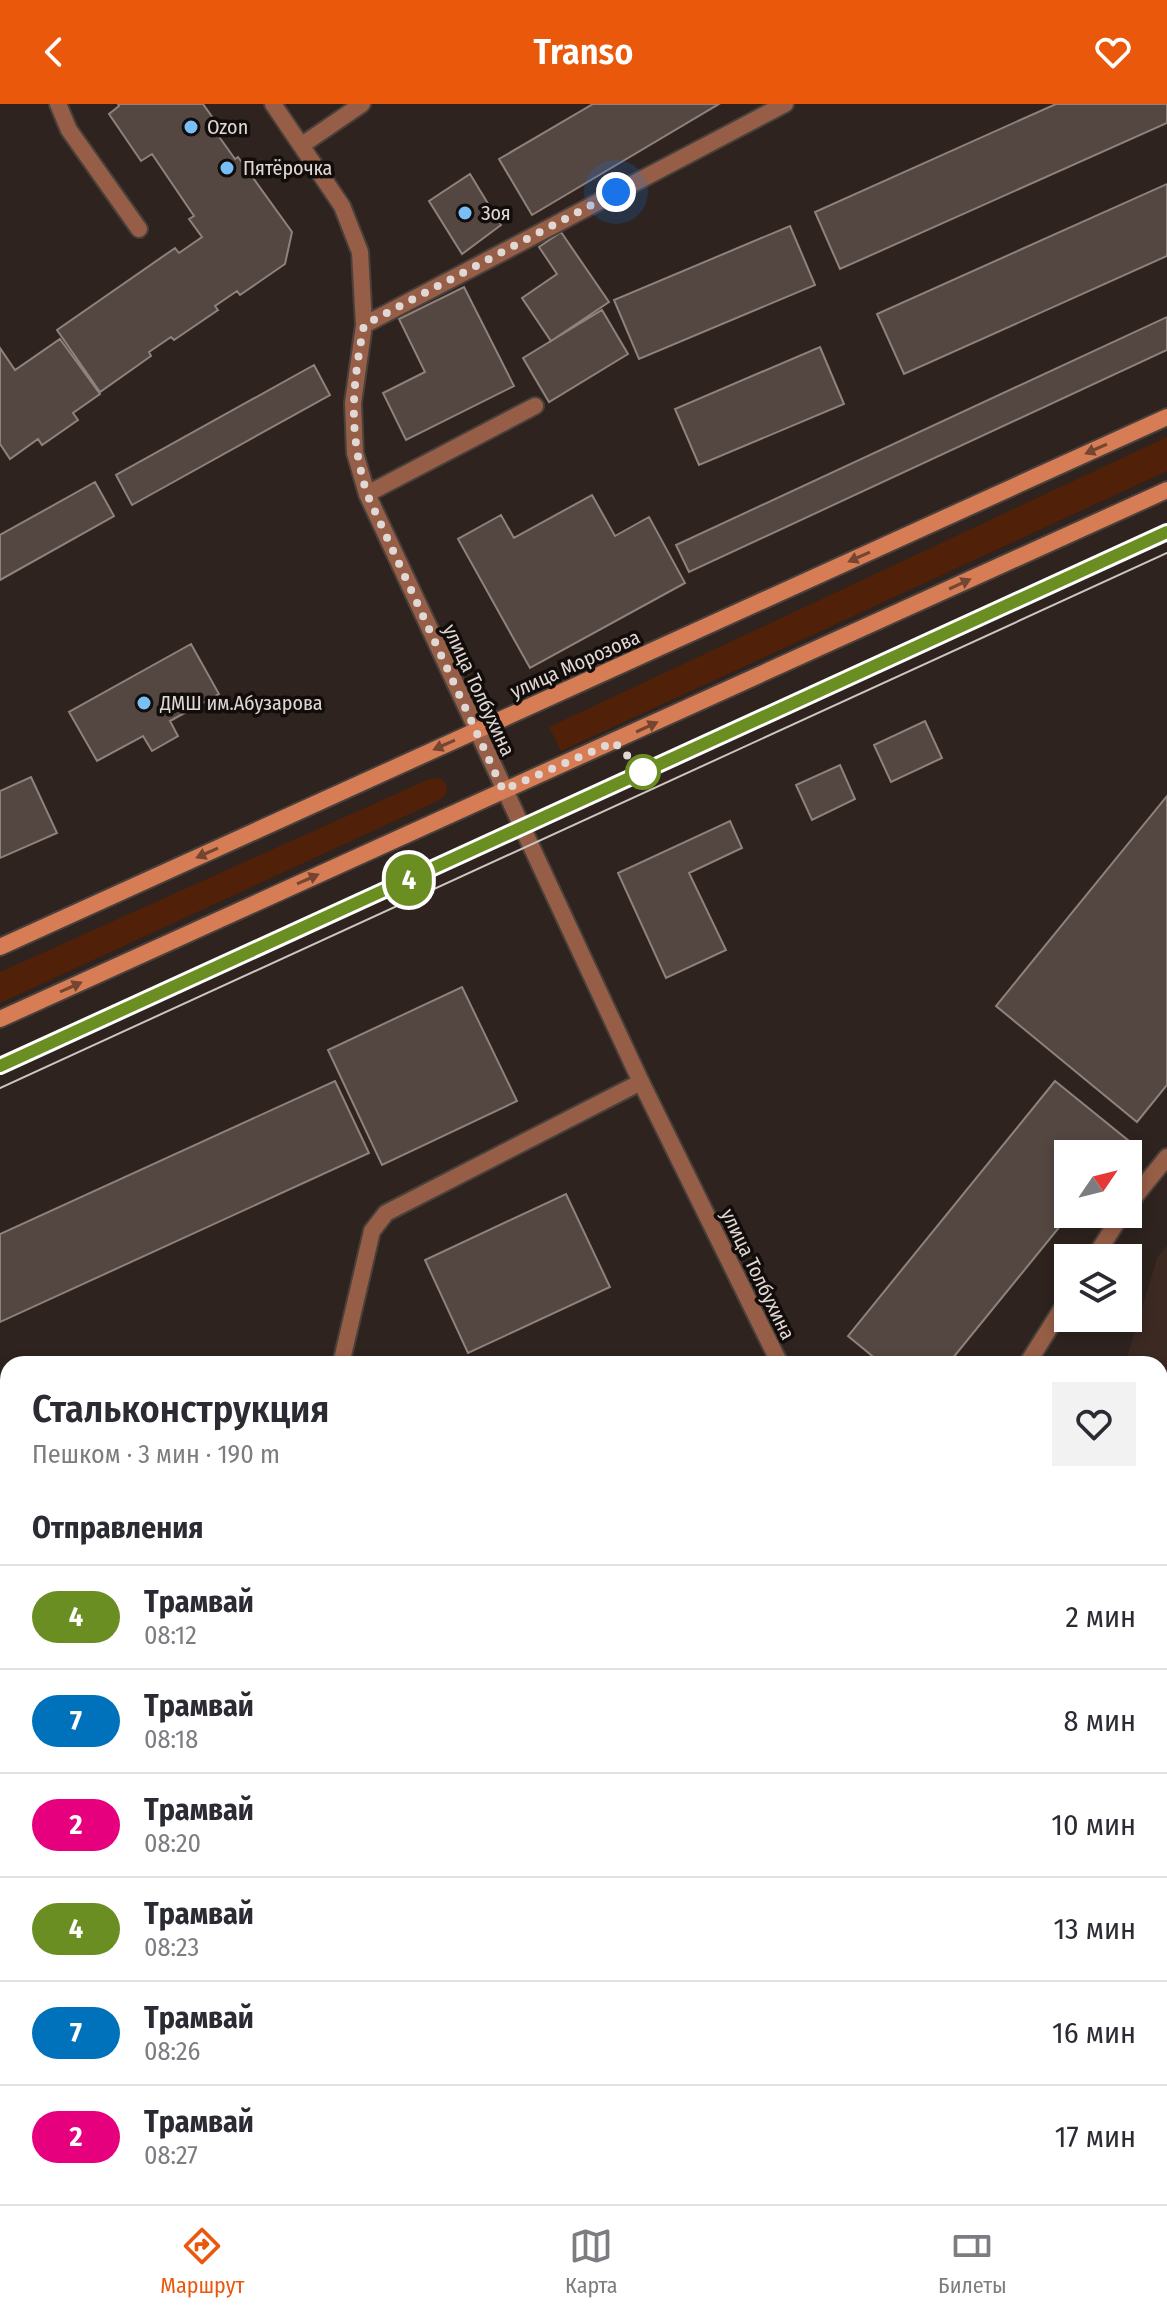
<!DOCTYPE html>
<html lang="ru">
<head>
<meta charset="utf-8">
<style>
  :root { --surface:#fff; --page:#f2f2f3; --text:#2b2b33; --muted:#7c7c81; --line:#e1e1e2; --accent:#ea580c }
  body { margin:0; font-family:"Fira Sans Condensed",sans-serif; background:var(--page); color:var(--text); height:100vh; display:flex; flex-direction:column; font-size:30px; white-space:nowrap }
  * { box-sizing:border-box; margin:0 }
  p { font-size:26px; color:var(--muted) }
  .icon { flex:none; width:44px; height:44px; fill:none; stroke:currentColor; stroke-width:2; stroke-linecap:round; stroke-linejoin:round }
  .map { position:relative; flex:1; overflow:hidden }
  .details { position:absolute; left:0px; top:1252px; width:1168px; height:848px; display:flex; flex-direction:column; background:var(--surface); border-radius:24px 24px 0 0; box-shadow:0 4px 12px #0003 }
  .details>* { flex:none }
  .badge { padding:0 16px; border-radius:26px; font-size:28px; line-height:52px }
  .needle { width:52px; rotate:55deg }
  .buttons { position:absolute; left:1054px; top:1036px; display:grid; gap:16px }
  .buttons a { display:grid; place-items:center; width:88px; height:88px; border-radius:0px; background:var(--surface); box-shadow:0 4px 12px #0003; font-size:40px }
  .you { position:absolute; width:40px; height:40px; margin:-20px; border:6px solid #fff; border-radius:50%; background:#1a73e8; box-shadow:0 0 0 12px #1a73e833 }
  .map>.badge { position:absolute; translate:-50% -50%; box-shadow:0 0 0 4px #fff }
  h2 { padding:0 32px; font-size:30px; line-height:72px }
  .round { display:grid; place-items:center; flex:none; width:84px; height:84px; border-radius:0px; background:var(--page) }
  .summary { display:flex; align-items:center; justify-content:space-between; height:136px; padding:0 32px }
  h1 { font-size:38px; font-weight:600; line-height:60px }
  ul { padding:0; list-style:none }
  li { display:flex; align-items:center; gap:24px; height:104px; padding:0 32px; border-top:2px solid var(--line) }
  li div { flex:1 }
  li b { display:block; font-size:30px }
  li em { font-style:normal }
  li .badge { min-width:88px; font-weight:700; text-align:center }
  header { display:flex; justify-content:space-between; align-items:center; height:104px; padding:0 32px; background:var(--accent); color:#fff; font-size:36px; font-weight:600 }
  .tabs { display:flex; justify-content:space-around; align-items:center; height:112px; border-top:2px solid var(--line); background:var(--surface); font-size:22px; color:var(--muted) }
  .tabs a { display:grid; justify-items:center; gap:4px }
  .tabs .selected { color:var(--accent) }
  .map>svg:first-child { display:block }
  .built { fill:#3b2922 }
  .green { fill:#502009 }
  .building { fill:#544742; stroke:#8f817b; stroke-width:2 }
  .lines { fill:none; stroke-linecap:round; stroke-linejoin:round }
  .lane-casing { stroke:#4a403b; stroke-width:20 }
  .street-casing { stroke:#4a403b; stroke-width:20 }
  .secondary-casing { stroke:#4a403b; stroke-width:20 }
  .lane { stroke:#965e46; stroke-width:16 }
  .street { stroke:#965e46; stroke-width:16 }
  .secondary { stroke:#d77d55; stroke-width:16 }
  .tram { stroke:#cdc5c0; stroke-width:2 }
  .rail-casing { stroke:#cdc5c0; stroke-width:9 }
  .rail { stroke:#120d0b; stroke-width:6; stroke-dasharray:18; stroke-linecap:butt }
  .oneway { fill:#744530 }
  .line-casing { stroke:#fff; stroke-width:18 }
  .line { stroke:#6b8e23; stroke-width:12 }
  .walk { stroke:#e0d8d4; stroke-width:8; stroke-dasharray:0 14.4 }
  .poi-dot { fill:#78bff7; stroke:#120d0b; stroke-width:3 }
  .stop-dot { fill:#fff; stroke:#6b8e23; stroke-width:4 }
  .labels { text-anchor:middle; stroke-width:7; stroke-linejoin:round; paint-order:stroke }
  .poi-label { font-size:20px; fill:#e0d8d4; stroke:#120d0b; text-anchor:start }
  .street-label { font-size:20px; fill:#e0d8d4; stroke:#120d0b }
</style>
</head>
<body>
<header><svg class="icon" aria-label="back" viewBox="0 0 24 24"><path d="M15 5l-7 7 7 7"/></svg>Transo<svg class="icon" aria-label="heart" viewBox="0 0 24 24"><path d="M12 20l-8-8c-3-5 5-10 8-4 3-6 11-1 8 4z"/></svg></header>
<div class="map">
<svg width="1167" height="2100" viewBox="0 0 1167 2100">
  <rect width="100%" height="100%" fill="#2e231e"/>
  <path class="built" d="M1167,1142V1405L1160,1392V1260H1125L1157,1154Z
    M1167,1509V2100H286L301,2092H1160V1517Z"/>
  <path class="green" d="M1167,333V367L561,647L549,623Z
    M438,674C447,678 448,682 446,691L438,697L0,899V868L429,675Z"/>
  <path class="building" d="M118,0H203L220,24L215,27L235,55L238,53L292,128L285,160L240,191L237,187L215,202L218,206L174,236L171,233L149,248L151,252L100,288L57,226L175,144L179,149L202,133L189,115L194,112L152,50L141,57L109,10L119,2Z
    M593,0H719L532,111L499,55Z
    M1056,0H1167V19L840,165L815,108Z
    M470,70L501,121L462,150L429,97Z
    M1167,80V152L904,270L877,210Z
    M790,122L815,181L639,255L614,196Z
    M561,128L609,198L551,237L522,194L557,170L539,143Z
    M464,183L514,282L406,336L383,289L425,268L399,215Z
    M602,206L628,250L549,298L523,254Z
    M1167,213V246L689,468L676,441Z
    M60,235L100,290L73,309L78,316L42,341L38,335L10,355L0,340V244L15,266Z
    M820,243L844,300L699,361L675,305Z
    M314,261L330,291L132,401L116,371Z
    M95,378L114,412L0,476V431Z
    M592,391L615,432L649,413L685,479L530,564L458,435L501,411L514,434Z
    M191,540L219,590L170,617L178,632L152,647L143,632L97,657L69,608Z
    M925,617L942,654L891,678L874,641Z
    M840,661L855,695L812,716L796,681Z
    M31,673L57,729L0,754V687Z
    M1167,692V981L1137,1018L996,902Z
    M730,717L742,744L689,769L726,846L666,874L618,769Z
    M462,883L517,997L382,1061L328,946Z
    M335,977L369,1049L0,1218V1130Z
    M1055,977L1129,1037L1118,1050H1068L1070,1110L948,1260H882L848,1232Z
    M566,1090L610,1183L468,1249L425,1156Z
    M8,1836V1879L0,1863V1841Z
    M1167,1863V2011L1160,2005V1871Z
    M0,1941L8,1957V2037L0,2021Z
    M123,2092H193L178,2100H108Z
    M801,2092H935L945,2100H795Z
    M981,2092H1107L1117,2100H975Z"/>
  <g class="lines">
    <defs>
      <path id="lane" d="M58,0L69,26L139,125
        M367,390L535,302
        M341,1260L372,1127L386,1109L641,978
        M0,1566L8,1562
        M1160,1600L1167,1592
        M373,2100L388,2092"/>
      <path id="street" d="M273,0L342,102L360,148L364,221L353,299L355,349L367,390L641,978L780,1260
        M302,41L362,0
        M364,221L785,0
        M1128,1101L1167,1053
        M1094,1154L1122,1110
        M1027,1260L1068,1195"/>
      <path id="secondary" d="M0,843L1167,313
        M0,915L1167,386"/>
    </defs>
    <use href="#lane" class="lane-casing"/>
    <use href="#street" class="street-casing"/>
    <use href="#secondary" class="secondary-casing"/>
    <use href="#lane" class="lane"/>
    <use href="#street" class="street"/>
    <use href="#secondary" class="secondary"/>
    <path class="tram" d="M0,962L1167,428
      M0,984L1167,449"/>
    <defs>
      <path id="rail" d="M1160,1734L1167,1730
        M442,2100L457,2092"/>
    </defs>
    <use href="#rail" class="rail-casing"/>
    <use href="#rail" class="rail"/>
  </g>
  <defs><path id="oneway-solid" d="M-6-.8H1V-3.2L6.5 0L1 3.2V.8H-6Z" transform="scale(2)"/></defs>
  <g class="oneway">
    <use href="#oneway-solid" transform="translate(1096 345) rotate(156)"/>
    <use href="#oneway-solid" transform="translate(859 453) rotate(156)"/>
    <use href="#oneway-solid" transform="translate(960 480) rotate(-25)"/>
    <use href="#oneway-solid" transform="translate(647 623) rotate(-25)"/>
    <use href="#oneway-solid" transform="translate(444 641) rotate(156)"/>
    <use href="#oneway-solid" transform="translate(207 749) rotate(156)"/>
    <use href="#oneway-solid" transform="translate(308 775) rotate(-24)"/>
    <use href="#oneway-solid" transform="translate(71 883) rotate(-24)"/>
  </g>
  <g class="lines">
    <defs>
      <path id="line" d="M0,962L1167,428"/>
    </defs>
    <use href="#line" class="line-casing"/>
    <use href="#line" class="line"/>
    <path class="walk" d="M616,88L364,221C352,284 348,326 367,390L503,686L614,638L643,668"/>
  </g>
  <g class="poi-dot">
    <circle cx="191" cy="23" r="8"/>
    <circle cx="227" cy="64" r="8"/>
    <circle cx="465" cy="109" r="8"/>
    <circle cx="144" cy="599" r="8"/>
  </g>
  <circle class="stop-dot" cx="643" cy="668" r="16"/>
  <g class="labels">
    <g class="poi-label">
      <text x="207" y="30">Ozon</text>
      <text x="243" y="71">Пятёрочка</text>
      <text x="481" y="116">Зоя</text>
      <text x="160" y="606">ДМШ им.Абузарова</text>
    </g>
    <g class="street-label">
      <text transform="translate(575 560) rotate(-24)" y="7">улица Морозова</text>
      <text transform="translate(479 586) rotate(65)" y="7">улица Толбухина</text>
      <text transform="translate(758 1170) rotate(64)" y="7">улица Толбухина</text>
    </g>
  </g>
</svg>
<div class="buttons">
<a><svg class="needle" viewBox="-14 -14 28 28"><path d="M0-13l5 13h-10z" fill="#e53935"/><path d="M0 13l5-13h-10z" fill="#7c7c81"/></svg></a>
<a><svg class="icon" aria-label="layers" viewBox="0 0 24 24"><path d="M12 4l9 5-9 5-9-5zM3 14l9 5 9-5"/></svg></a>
</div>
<div class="you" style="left:616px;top:88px"></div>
<b class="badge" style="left:409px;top:776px;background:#6b8e23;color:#fff">4</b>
<section class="details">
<div class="summary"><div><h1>Стальконструкция</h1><p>Пешком · 3 мин · 190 m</p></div><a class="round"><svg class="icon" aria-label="heart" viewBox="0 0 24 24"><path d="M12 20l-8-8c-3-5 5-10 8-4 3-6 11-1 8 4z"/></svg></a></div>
<h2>Отправления</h2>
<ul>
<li><span class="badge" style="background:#6b8e23;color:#fff">4</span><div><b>Трамвай</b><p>08:12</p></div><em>2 мин</em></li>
<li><span class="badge" style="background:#0072bc;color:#fff">7</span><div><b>Трамвай</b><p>08:18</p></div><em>8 мин</em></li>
<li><span class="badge" style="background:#e6007e;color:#fff">2</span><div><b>Трамвай</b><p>08:20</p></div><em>10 мин</em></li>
<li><span class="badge" style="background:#6b8e23;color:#fff">4</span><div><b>Трамвай</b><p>08:23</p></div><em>13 мин</em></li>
<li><span class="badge" style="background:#0072bc;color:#fff">7</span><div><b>Трамвай</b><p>08:26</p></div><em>16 мин</em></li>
<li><span class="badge" style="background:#e6007e;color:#fff">2</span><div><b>Трамвай</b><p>08:27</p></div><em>17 мин</em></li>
</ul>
</section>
</div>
<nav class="tabs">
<a class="selected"><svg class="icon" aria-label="directions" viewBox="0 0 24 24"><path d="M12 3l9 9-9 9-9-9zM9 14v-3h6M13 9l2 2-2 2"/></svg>Маршрут</a>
<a><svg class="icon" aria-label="map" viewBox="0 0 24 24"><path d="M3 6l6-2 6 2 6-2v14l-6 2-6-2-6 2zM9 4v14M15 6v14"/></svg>Карта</a>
<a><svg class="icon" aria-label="tickets" viewBox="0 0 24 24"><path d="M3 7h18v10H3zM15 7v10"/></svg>Билеты</a>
</nav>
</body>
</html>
